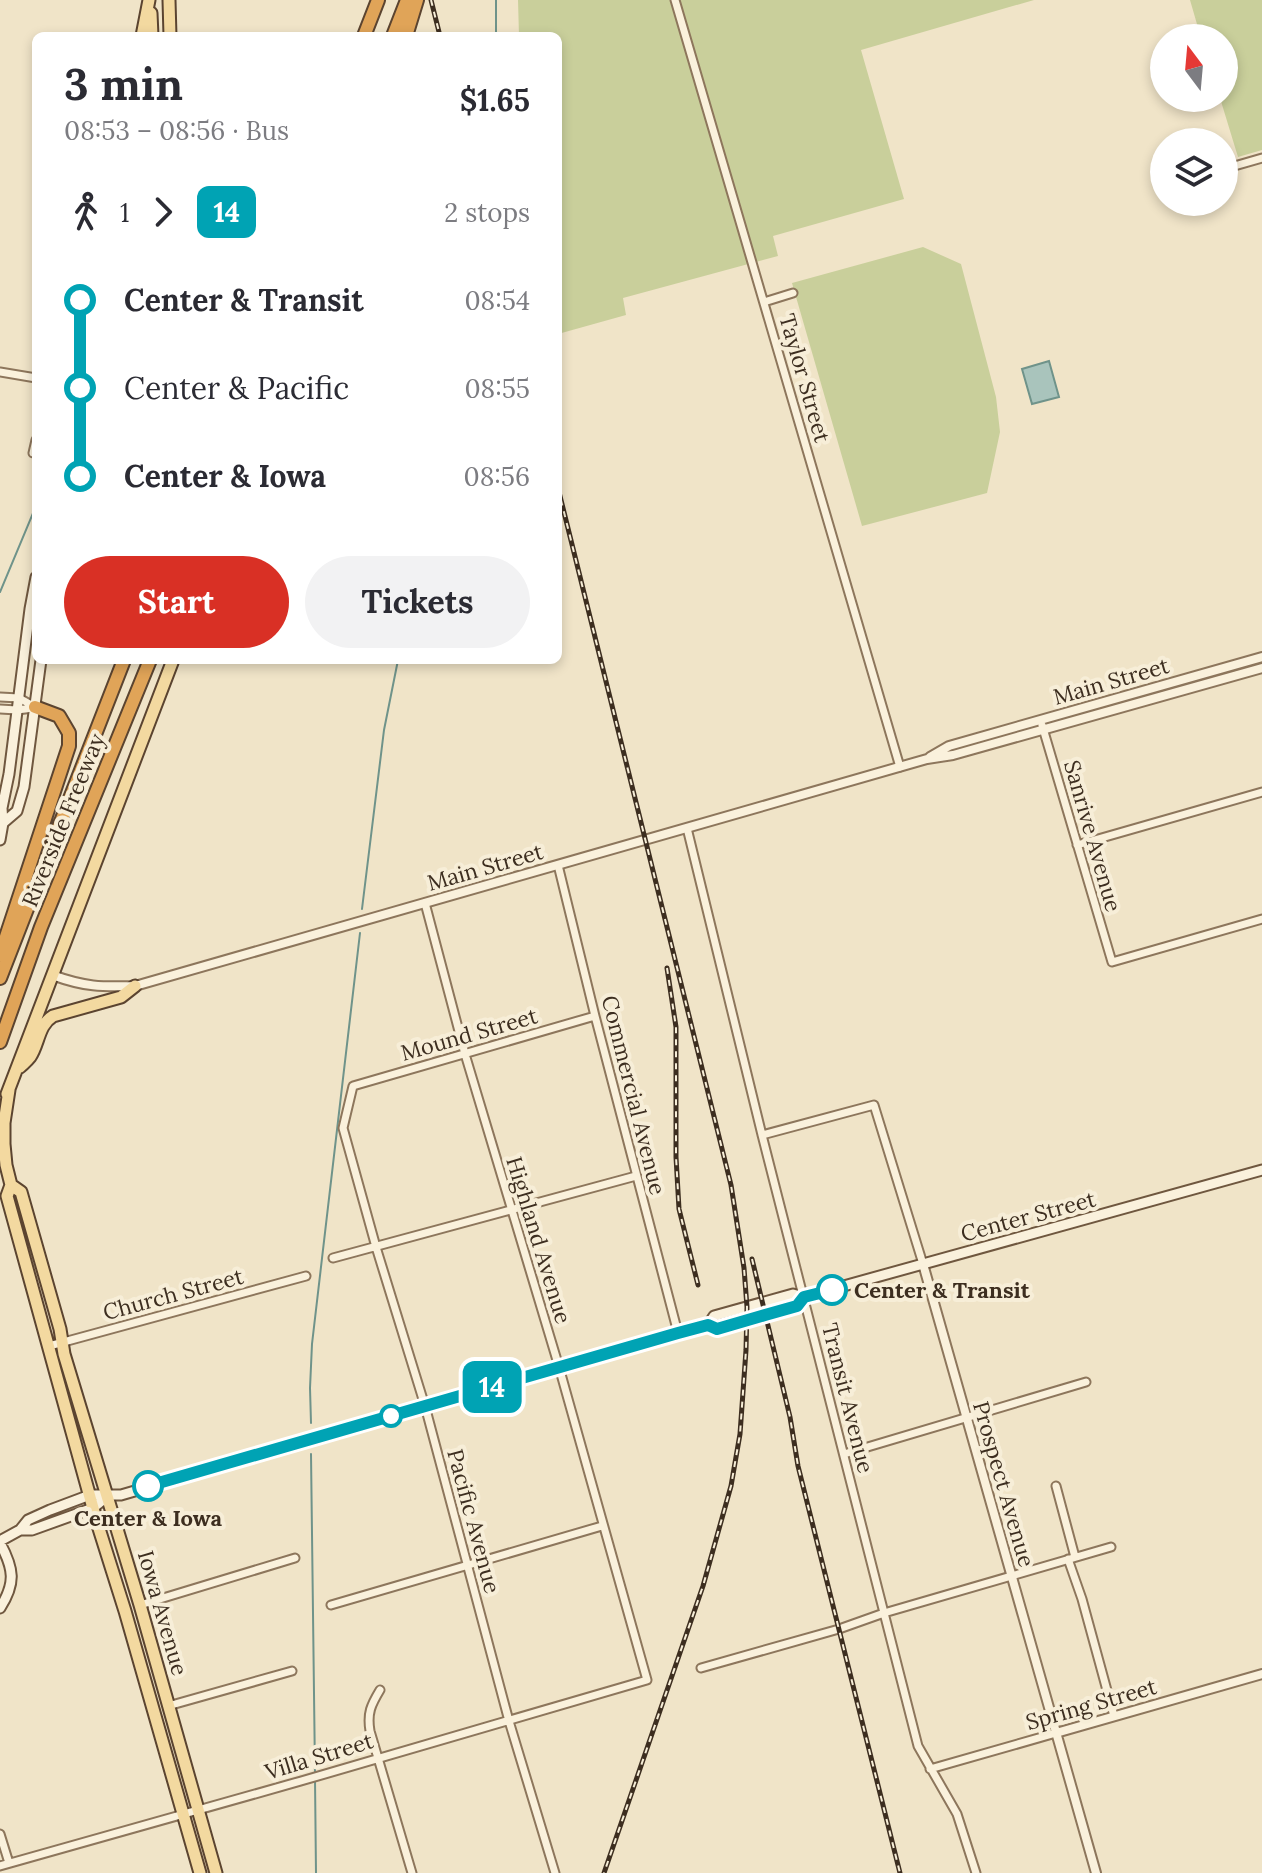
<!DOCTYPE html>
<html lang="en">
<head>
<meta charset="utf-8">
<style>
  :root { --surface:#fff; --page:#f2f2f3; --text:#2b2b33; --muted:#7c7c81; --accent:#d93025 }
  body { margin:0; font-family:Lora,serif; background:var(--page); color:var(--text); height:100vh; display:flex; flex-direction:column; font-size:30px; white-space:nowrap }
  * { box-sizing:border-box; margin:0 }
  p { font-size:26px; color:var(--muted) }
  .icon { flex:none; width:44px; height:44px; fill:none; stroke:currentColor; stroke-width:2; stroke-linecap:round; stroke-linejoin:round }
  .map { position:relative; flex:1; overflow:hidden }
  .side { position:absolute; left:32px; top:32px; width:530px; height:632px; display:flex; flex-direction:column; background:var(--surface); border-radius:12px; box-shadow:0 4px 12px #0003 }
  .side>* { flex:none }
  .badge { padding:0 16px; border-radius:12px; font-size:28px; line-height:52px }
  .needle { width:52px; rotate:344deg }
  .fabs { position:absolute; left:1150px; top:24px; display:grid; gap:16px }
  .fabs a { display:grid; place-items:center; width:88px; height:88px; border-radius:50%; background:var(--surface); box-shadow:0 4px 12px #0003; font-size:40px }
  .map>.badge { position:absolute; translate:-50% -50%; box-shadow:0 0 0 4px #fff }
  .legs { display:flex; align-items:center; gap:12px; height:88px; padding:0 32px; font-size:26px }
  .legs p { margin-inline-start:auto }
  .headline { display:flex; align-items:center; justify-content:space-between; height:136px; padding:0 32px }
  h1 { font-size:44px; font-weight:800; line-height:60px }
  .primary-button { display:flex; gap:16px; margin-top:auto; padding:16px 32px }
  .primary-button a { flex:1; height:92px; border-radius:48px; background:var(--accent); color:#fff; font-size:32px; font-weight:800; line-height:92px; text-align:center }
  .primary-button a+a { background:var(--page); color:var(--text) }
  ul { padding:0 32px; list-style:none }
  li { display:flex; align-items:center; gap:28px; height:88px; font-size:30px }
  li i { display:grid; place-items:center; width:12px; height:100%; margin:0 10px; background:currentColor }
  li i::after { content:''; width:20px; height:20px; margin:-10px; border:6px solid; border-radius:50%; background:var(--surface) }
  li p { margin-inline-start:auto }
  li:first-child i { background:linear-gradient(#0000 50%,currentColor 0) }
  li:last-child i { background:linear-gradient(currentColor 50%,#0000 0) }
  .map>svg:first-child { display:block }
  .green { fill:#c9cf9b }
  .water { fill:#a9c4bc; stroke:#6f938a; stroke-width:2 }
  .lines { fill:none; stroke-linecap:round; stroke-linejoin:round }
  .stream { stroke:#6f938a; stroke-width:2 }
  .minor-casing { stroke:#8d765c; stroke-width:11 }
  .tertiary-casing { stroke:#8d765c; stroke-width:12 }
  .secondary-casing { stroke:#6f573f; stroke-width:13 }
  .primary-casing { stroke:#5b4430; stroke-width:15 }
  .motorway-casing { stroke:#5b4430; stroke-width:16 }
  .minor { stroke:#faf1dc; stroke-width:7 }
  .tertiary { stroke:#faf1dc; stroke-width:8 }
  .secondary { stroke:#faf1dc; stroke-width:9 }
  .primary { stroke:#f3d9a0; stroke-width:11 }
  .motorway { stroke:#e0a458; stroke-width:12 }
  .rail-casing { stroke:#3d2e20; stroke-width:5 }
  .rail { stroke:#f7eed8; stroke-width:2; stroke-dasharray:6; stroke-linecap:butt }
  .line-1-casing { stroke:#fff; stroke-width:18 }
  .line-1 { stroke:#00a3b4; stroke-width:12 }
  .stop-1-dot { fill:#fff; stroke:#00a3b4; stroke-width:4 }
  .labels { text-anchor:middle; stroke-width:8; stroke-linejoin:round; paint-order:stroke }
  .street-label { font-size:22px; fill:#3d2e20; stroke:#f7eed8 }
  .stop-label { font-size:22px; font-weight:bold; fill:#3d2e20; stroke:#f7eed8; text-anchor:start }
</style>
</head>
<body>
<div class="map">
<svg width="1262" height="1873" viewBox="0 0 1262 1873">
  <rect width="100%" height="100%" fill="#f0e4c8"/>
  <path class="green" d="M518,0H1034L861,50L904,199L773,236L778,256L623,298L626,315L558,334V36H519Z
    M1190,0H1262V150L1238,157L1220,98H1224V38H1201Z
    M923,247L961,264L996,397L1000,432L987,493L862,526L792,283Z"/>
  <path class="water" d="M1049,361L1059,397L1032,404L1022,369Z"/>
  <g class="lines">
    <path class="stream" d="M496,0V36
      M0,592L36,506
      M362,909L384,730L398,660
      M311,1423L310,1388L312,1344L360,933
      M311,1454L315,1772
      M315,1779L316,1873"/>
    <defs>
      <path id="minor" d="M675,0L900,767
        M1224,169L1262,158
        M764,302L793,293
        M0,372L36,378
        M33,453L36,440
        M0,697L19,698L35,707
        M0,709L17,710L33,708
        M1042,725L1112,962L1262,919
        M687,828L762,1135L918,1746L957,1814L976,1873
        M1077,845L1262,792
        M558,865L595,1016L678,1333
        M762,1135L874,1105L923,1264
        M333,1258L636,1176
        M49,1346L306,1276
        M844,1454L1086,1382
        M1056,1486L1075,1557
        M1068,1559L1082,1599L1114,1716
        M140,1605L295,1558
        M331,1605L602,1526
        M701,1668L839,1629L884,1613L1111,1547
        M380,1690C371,1705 367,1713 370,1731L412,1873
        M168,1706L292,1671
        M930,1769L1056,1733
        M0,1834L9,1863
        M0,1866L301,1781L647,1680L559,1367L465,1054L425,903
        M555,1873L509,1721L425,1406L376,1247L343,1128L353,1086L595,1016"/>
      <path id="tertiary" d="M930,757L949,746L1262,657
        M52,975C85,987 101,987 135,986L927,759L953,755L1262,668
        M923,1264L1096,1873
        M1056,1733L1262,1674"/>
      <path id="secondary" d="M3,823L17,811L24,787L41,660
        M0,840L3,823L2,808L9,774L30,609L36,577
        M708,1325L714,1316L793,1294L804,1297L1262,1170
        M20,1530H32L93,1508L108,1496
        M0,1541L20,1530L28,1520L50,1510L90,1495H121L678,1333L708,1325L717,1329L765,1315L797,1306L804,1297
        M0,1543C14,1569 16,1583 0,1608"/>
      <path id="primary" d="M169,0L170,36
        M151,13L152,36
        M142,36L149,0
        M20,1067C23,1064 27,1061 30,1057C39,1044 38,1025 53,1016L121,997L135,986
        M9,1090L4,1123V1144L6,1165L11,1185L7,1196L96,1519L125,1611L200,1873
        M7,1094L173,660
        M11,1185L21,1192L60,1329L64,1354L140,1605L216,1873"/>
      <path id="motorway" d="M364,36L378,0
        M393,36L407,0
        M406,36L417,0
        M0,955L69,746V733L59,716L35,707
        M0,978L124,660
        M0,1042L41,927L150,660"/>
    </defs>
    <use href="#minor" class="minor-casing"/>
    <use href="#tertiary" class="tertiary-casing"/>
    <use href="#secondary" class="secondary-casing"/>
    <use href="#primary" class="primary-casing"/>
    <use href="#motorway" class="motorway-casing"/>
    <use href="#minor" class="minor"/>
    <use href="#tertiary" class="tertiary"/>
    <use href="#secondary" class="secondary"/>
    <use href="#primary" class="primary"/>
    <use href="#motorway" class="motorway"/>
    <defs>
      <path id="rail" d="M431,0L440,36
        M558,488L731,1185L744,1268L747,1307L746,1350L740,1434L731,1486L703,1586L604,1873
        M667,968L676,1027V1157L679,1209L698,1285
        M752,1259L790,1417L798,1466L900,1873"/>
    </defs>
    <use href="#rail" class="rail-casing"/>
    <use href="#rail" class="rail"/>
  </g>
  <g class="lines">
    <defs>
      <path id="line-1" d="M148,1486L678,1333L708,1325L717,1329L765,1315L797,1306L804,1297L832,1290"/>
    </defs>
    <use href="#line-1" class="line-1-casing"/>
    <use href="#line-1" class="line-1"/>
  </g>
  <g class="stop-1-dot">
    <circle cx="832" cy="1290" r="14"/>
    <circle cx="391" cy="1416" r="10"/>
    <circle cx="148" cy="1486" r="14"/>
  </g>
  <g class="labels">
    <g class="street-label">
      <text transform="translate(805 378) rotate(74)" y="8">Taylor Street</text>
      <text transform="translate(1111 681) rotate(-16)" y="8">Main Street</text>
      <text transform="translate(63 820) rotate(-68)" y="8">Riverside Freeway</text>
      <text transform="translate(1093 836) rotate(74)" y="8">Sanrive Avenue</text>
      <text transform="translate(485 867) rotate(-16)" y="8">Main Street</text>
      <text transform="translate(469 1034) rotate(-16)" y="8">Mound Street</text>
      <text transform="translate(634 1095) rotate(76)" y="8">Commercial Avenue</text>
      <text transform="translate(1028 1216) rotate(-15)" y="8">Center Street</text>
      <text transform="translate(539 1240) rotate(73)" y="8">Highland Avenue</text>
      <text transform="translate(173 1294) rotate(-15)" y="8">Church Street</text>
      <text transform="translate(848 1398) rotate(76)" y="8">Transit Avenue</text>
      <text transform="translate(1004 1484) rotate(74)" y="8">Prospect Avenue</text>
      <text transform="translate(474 1521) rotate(75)" y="8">Pacific Avenue</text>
      <text transform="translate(163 1613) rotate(74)" y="8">Iowa Avenue</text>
      <text transform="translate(1091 1704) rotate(-16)" y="8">Spring Street</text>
      <text transform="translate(319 1756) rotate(-17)" y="8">Villa Street</text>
    </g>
    <g class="stop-label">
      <text x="854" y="1298">Center &amp; Transit</text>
      <text x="148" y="1526" text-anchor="middle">Center &amp; Iowa</text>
    </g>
  </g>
</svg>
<div class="fabs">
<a><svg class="needle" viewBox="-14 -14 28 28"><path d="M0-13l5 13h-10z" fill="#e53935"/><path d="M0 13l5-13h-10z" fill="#7c7c81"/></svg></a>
<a><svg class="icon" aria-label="layers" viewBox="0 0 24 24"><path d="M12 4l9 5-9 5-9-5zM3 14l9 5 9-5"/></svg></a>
</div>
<b class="badge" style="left:492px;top:1387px;background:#00a3b4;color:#fff">14</b>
<section class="side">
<div class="headline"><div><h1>3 min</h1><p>08:53 – 08:56 · Bus</p></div><b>$1.65</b></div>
<div class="legs"><svg class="icon" aria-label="walk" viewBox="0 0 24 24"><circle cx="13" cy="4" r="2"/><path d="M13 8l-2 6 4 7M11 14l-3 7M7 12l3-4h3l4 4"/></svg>1<svg class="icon" aria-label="forward" viewBox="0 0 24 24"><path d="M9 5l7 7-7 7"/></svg><b class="badge" style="background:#00a3b4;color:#fff">14</b><p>2 stops</p></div>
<ul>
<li><i style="color:#00a3b4"></i><b>Center &amp; Transit</b><p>08:54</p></li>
<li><i style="color:#00a3b4"></i><span>Center &amp; Pacific</span><p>08:55</p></li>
<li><i style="color:#00a3b4"></i><b>Center &amp; Iowa</b><p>08:56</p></li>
</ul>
<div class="primary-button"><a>Start</a><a>Tickets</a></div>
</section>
</div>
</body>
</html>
